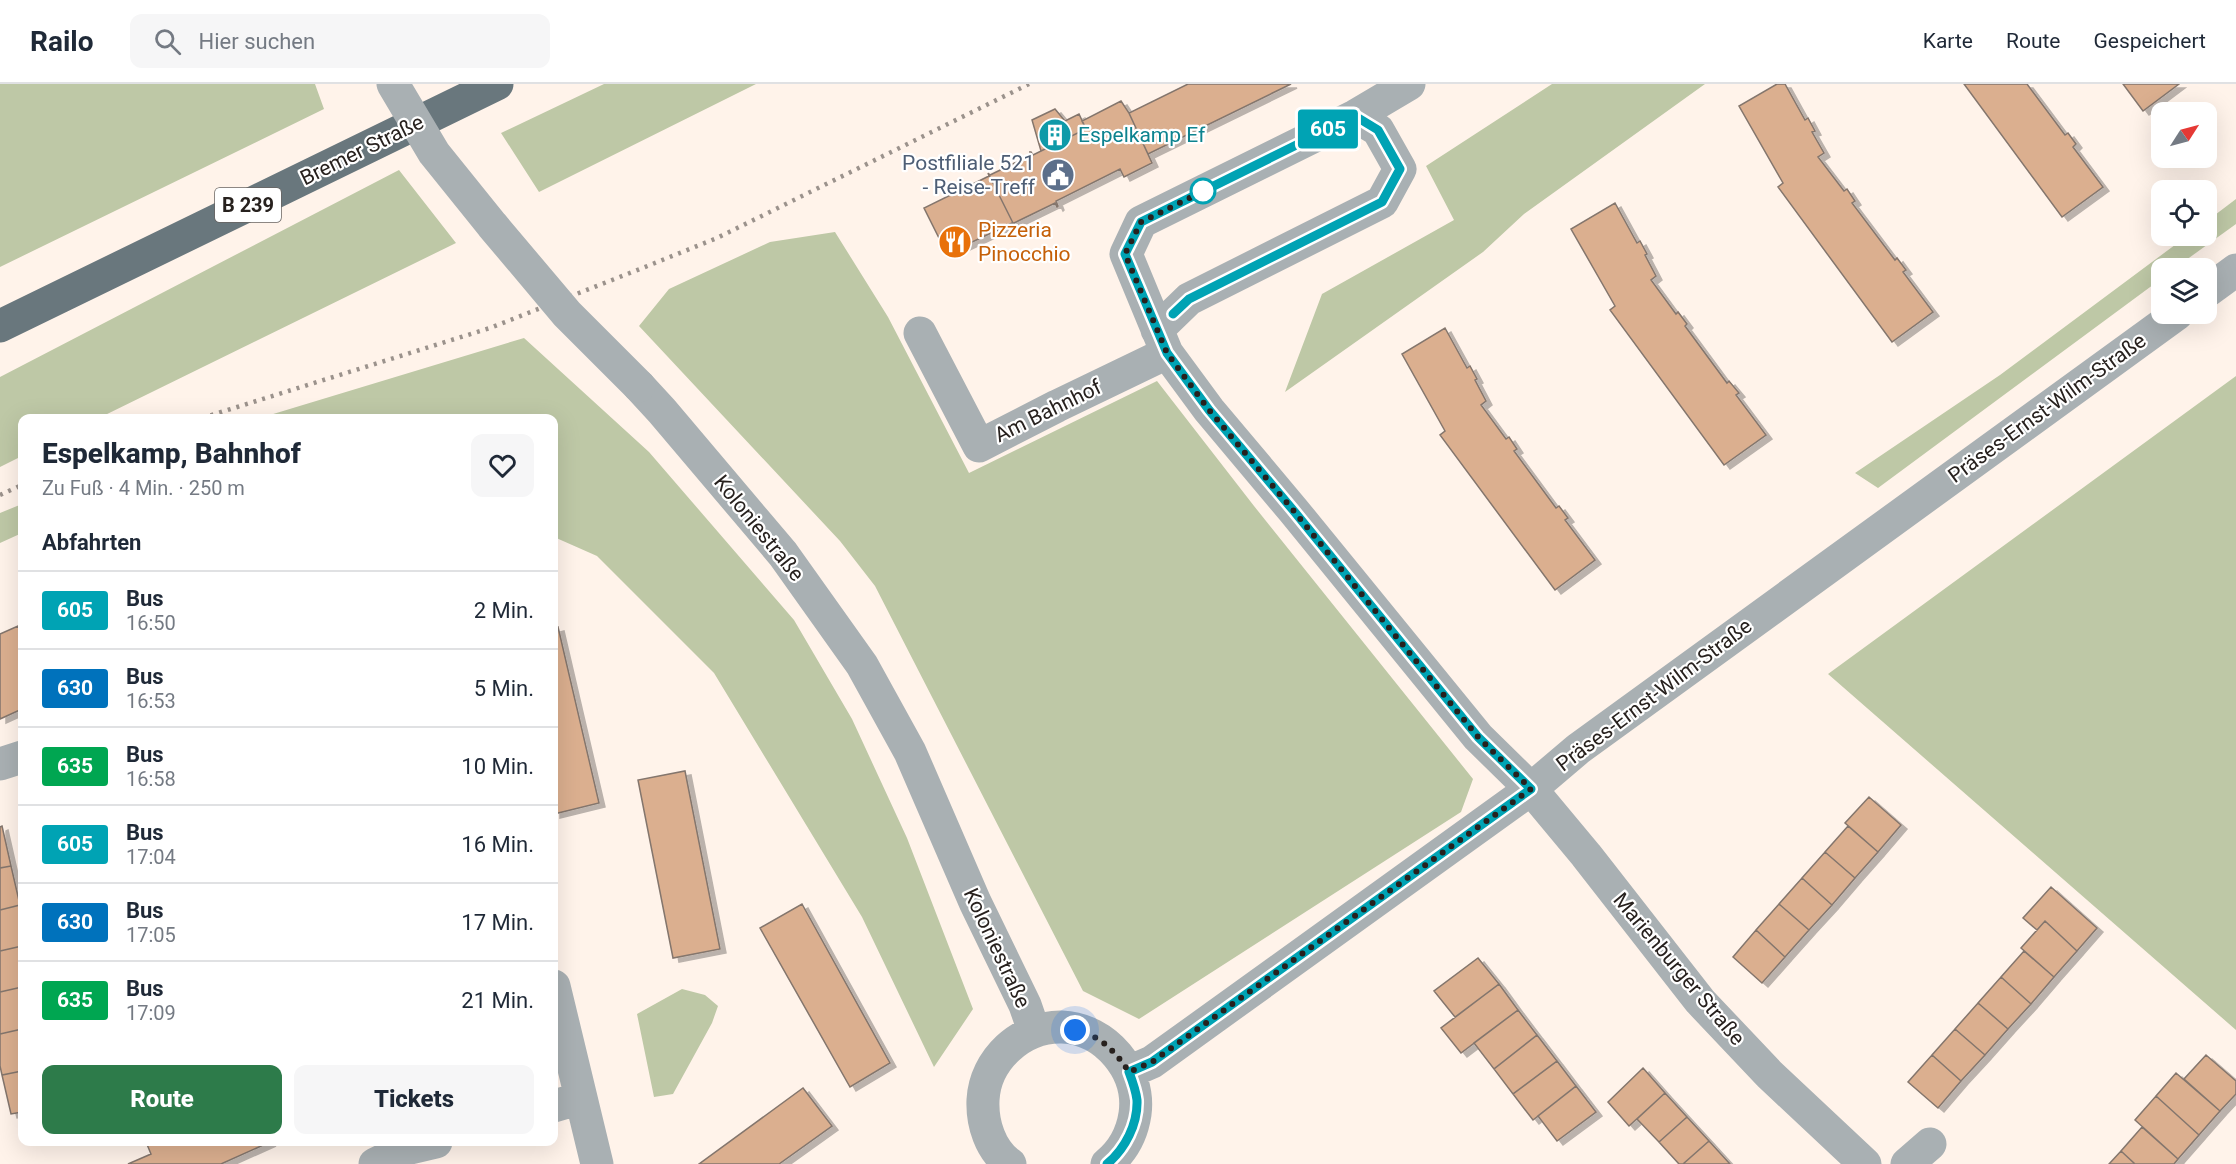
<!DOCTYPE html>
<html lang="de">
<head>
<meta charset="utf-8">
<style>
  :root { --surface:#fff; --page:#f6f6f7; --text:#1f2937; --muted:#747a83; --line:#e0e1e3; --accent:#2d7b4a }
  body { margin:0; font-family:Roboto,sans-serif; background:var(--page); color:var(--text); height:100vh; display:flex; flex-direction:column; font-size:22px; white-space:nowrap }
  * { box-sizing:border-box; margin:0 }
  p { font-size:20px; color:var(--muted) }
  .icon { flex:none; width:33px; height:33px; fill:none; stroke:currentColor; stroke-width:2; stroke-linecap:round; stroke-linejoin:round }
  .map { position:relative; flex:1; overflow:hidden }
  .details { position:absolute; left:18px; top:330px; width:540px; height:732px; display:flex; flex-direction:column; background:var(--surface); border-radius:12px; box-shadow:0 6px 24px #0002 }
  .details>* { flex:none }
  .badge { padding:0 12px; border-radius:4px; font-size:21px; line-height:39px }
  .needle { width:39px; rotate:54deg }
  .controls { position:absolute; left:2151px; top:18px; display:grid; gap:12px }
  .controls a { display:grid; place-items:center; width:66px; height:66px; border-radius:12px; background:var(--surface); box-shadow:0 6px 24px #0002; font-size:30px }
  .you { position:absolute; width:30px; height:30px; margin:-15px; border:4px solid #fff; border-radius:50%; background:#1a73e8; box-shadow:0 0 0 9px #1a73e833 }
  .map>.badge { position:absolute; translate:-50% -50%; box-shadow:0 0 0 3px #fff }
  h2 { padding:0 24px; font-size:22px; line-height:54px }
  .round { display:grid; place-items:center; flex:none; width:63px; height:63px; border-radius:12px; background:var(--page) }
  .headline { display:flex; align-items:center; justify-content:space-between; height:102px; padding:0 24px }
  h1 { font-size:28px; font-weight:800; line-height:45px }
  .button { display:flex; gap:12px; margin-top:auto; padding:12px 24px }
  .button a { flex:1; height:69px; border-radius:12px; background:var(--accent); color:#fff; font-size:24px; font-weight:800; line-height:69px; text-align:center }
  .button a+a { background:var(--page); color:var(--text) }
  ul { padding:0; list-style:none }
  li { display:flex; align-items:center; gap:18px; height:78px; padding:0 24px; border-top:2px solid var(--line) }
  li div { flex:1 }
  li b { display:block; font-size:22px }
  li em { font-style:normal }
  li .badge { min-width:66px; font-weight:700; text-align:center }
  header { display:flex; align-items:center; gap:36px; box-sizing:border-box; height:84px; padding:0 30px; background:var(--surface); border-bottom:2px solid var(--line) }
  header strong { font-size:28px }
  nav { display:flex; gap:33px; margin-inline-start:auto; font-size:21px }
  .search { width:420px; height:54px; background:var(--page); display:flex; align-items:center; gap:15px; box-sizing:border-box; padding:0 21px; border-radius:12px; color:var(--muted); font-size:22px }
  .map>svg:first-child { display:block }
  .green { fill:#bec8a6 }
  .building { fill:#dbaf8f; stroke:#84766d; stroke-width:1.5; filter:url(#shadow) }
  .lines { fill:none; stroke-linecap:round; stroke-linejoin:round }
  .minor { stroke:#a9b0b3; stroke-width:33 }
  .major { stroke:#69777d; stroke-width:33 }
  .rail { stroke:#9b928c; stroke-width:4.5; stroke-dasharray:3 6; stroke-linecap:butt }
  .minor-bridge { stroke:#a9b0b3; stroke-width:33 }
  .line-casing { stroke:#fff; stroke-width:14 }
  .line { stroke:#00a3b4; stroke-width:9 }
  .walk { stroke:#27211e; stroke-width:6; stroke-dasharray:0 10.8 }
  .stop-dot { fill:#fff; stroke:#00a3b4; stroke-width:3 }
  .labels { text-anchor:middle; stroke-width:4.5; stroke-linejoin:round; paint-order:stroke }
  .shield { fill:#fff; stroke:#686462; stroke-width:1.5 }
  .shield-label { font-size:20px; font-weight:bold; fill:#27211e }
  .culture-label { font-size:21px; fill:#0d838f; stroke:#fff; text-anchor:start }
  .street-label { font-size:21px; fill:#27211e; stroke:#fff }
  .service-label { font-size:21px; fill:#4e5e75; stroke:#fff; text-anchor:end }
  .food-label { font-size:21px; fill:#c56008; stroke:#fff; text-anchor:start }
</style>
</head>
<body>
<header>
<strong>Railo</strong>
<div class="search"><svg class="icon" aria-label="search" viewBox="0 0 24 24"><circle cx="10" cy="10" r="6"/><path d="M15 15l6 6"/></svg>Hier suchen</div>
<nav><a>Karte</a><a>Route</a><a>Gespeichert</a></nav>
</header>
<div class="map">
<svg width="2236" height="1080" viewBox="0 0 2236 1080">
  <defs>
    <filter id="shadow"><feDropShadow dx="6" dy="4" stdDeviation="0" flood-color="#0004"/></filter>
  </defs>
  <rect width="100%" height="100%" fill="#fff3ea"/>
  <path class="green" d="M0,0H315L324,25L0,183Z
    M604,0H756L539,108L501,49Z
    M1552,0H1705L1524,130L1483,168L1285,308L1322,210L1454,136L1426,82Z
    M399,86L456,159L99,334H22V372L0,383V293Z
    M2236,115V140L2175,184H2162L2161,195L1878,404L1855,389L2000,291L2187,152H2206L2207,137Z
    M835,148L888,233L969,389L1157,297L1254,422L1473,695L1461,728L1139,935L1083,907L875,502L840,457L639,242L669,205L770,158Z
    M524,254L649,368L794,536L852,635L907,754L973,925L934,983L862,833L714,589L597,472L554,453V334H260Z
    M2236,292V946L1828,590Z
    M22,420V449L0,459V429Z
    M682,905L705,911L718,922L712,939L673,1010L654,1013L637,930Z"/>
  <path class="building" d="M1188,0H1291L1148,70L1129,29Z
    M1777,0H1785L1805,36L1808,34L1815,47L1812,48L1824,69L1818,73L1844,107L1847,105L1855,117L1852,119L1895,176L1897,174L1906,186L1903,188L1933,228L1892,258L1778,103L1783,99L1739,22Z
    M1964,0H2027L2065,51L2068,49L2076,60L2073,63L2103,103L2062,133Z
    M2123,0H2179L2143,27Z
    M1121,17L1129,29L1152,79L1124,93L1120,85L1056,117L1058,122L1057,123L1055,119L1014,139L1015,143L988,89L990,91L1031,71L1030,68H1031L1033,71L1086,45L1082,37Z
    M1055,25L1065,37L1079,30L1086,45L1041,67L1032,36Z
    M988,89L1015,143L1012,139L947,170L924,124L989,92Z
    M1615,119L1637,159L1640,157L1647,170L1645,171L1656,192L1651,196L1676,230L1678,228L1687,240L1685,242L1727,299L1729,297L1739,309L1736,311L1766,351L1724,381L1610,226L1615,222L1571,145Z
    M1445,244L1467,284L1470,282L1477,295L1475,296L1486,317L1481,321L1506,355L1509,353L1517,365L1514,367L1556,424L1559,422L1568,434L1565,436L1595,476L1555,506L1440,351L1445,347L1402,270Z
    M18,542L22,551V625L0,635V550Z
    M558,543L599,719L554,730V544Z
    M685,687L720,865L673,874L638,696Z
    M1869,713L1901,741L1878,768L1845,739Z
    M2,742L11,782L0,784V743Z
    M1848,742L1878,768L1855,794L1825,768Z
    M1825,768L1855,794L1832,821L1802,794Z
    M11,782L20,821L0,826V784Z
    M1802,794L1832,821L1809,846L1779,820Z
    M2051,803L2097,844L2077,867L2045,837L2037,846L2023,834Z
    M802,820L890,979L850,1003L760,844Z
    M1779,820L1809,846L1785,873L1756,846Z
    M20,821L22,832V862L0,867V826Z
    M2045,837L2077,867L2054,893L2021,864Z
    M1756,846L1785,873L1762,899L1733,873Z
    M22,862V903L0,908V867Z
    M2024,867L2054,893L2031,920L2001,893Z
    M1478,874L1499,900L1455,933L1434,907Z
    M2001,893L2031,920L2008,945L1978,919Z
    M1499,900L1518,926L1461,969L1441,944Z
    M22,903V945L0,950V908Z
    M1978,919L2008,945L1985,971L1955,945Z
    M1518,926L1537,951L1494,985L1474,959Z
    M22,945V987L2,991L0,982V950Z
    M1955,945L1985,971L1961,997L1932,971Z
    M1537,951L1557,977L1513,1010L1494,985Z
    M1932,971L1961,997L1938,1024L1908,998Z
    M2206,971L2236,997V1010L2220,1027L2184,995Z
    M1557,977L1576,1002L1533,1036L1513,1010Z
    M1643,984L1665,1009L1629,1042L1608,1018Z
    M22,987V1028L11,1030L2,991Z
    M2176,989L2220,1027L2199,1051L2156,1012Z
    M1576,1002L1596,1028L1557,1057L1538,1032Z
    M803,1004L832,1042L779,1080H699Z
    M1665,1009L1687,1033L1659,1058L1637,1035Z
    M2156,1012L2199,1051L2178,1075L2135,1036Z
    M1687,1033L1709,1057L1683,1080H1679L1659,1058Z
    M2142,1043L2178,1075L2174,1080H2135L2121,1067Z
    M1709,1057L1730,1080H1683Z
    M146,1058H270L221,1080H128L151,1070Z
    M2121,1067L2135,1080H2109Z"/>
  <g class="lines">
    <path class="minor" d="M1409,0L1355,32L1141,138L1126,170L1167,269L1209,326L1293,426L1478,653L1531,705L1586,771L1700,917L1769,990L1865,1080
      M2206,208L2236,186
      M1157,246L1189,215L1382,118L1400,85L1378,46L1355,32
      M920,249L979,362L1057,322L1167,269
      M639,302L662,327L783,470L862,581L910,668L975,818L1025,921L1034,947
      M0,680L22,673
      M554,902L597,1080
      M1129,988L1152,978L1531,705L1578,665L2177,230
      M554,1022L581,1014
      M375,1080L406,1065L436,1058
      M1010,1080C990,1066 982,1039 983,1016C985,976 1021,942 1062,943C1106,945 1141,987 1135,1030C1132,1050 1123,1067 1107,1080
      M1907,1080L1930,1060"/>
    <path class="major" d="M0,242L497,0"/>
    <path class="rail" d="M202,334L490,244L640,185L717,154L1029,0
      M0,411L22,401"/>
    <path class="minor-bridge" d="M393,0L434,69L492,141L567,230L639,302"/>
  </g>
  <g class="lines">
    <defs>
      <path id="line" d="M1107,1080C1125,1065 1138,1040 1137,1016C1136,1007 1132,996 1129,988L1152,978L1531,705L1478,653L1293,426L1209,326L1167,269L1125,170L1141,138L1355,32L1378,46L1400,85L1382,118L1189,215L1173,230"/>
    </defs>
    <use href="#line" class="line-casing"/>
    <use href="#line" class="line"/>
    <path class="walk" d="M1075,946C1101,952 1115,967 1129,988L1152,978L1531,705L1478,653L1293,426L1209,326L1167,269L1125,170L1141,138L1206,106L1203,107"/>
  </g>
  <defs>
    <symbol id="building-disc" viewBox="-11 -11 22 22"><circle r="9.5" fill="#0f9aa8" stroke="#fff"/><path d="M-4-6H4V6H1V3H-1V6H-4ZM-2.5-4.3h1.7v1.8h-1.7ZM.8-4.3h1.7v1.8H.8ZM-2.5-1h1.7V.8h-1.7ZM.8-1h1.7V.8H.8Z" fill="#fff"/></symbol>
    <symbol id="civic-disc" viewBox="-11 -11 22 22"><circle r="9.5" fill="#5c6f8a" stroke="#fff"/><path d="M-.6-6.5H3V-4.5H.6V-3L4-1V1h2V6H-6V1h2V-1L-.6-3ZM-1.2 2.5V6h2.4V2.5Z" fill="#fff"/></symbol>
    <symbol id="restaurant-disc" viewBox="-11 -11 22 22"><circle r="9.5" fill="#e8710a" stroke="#fff"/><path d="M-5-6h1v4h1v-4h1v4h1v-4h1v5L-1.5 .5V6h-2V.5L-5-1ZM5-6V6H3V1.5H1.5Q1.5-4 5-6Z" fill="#fff"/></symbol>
  </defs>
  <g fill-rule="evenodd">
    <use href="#building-disc" x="1036" y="32" width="38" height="38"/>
    <use href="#civic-disc" x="1039" y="72" width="38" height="38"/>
    <use href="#restaurant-disc" x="936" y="139" width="38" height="38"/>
  </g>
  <circle class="stop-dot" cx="1203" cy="107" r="12"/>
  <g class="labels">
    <rect class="shield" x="215" y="104" width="66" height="34" rx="4.5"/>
    <g class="shield-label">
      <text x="248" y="128">B 239</text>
    </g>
    <g class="culture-label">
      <text x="1078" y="58">Espelkamp Ef</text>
    </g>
    <g class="street-label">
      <text transform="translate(362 66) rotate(-26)" y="7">Bremer Straße</text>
      <text transform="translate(2047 324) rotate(-36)" y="7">Präses-Ernst-Wilm-Straße</text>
      <text transform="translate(1048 327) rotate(-26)" y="7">Am Bahnhof</text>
      <text transform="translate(759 444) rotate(51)" y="7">Koloniestraße</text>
      <text transform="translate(1654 611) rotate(-37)" y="7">Präses-Ernst-Wilm-Straße</text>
      <text transform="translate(997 864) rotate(65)" y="7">Koloniestraße</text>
      <text transform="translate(1679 885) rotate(50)" y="7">Marienburger Straße</text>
    </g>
    <g class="service-label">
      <text x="1035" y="86">Postfiliale 521<tspan x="1035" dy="24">- Reise-Treff</tspan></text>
    </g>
    <g class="food-label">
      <text x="978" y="153">Pizzeria<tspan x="978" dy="24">Pinocchio</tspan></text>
    </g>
  </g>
</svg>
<div class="controls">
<a><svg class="needle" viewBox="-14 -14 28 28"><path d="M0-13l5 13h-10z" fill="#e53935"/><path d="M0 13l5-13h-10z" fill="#747a83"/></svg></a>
<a><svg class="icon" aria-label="locate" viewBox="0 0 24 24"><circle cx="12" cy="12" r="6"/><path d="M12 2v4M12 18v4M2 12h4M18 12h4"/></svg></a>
<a><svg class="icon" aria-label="layers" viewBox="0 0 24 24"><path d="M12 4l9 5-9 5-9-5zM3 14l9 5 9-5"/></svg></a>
</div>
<div class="you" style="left:1075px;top:946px"></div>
<b class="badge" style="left:1328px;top:45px;background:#00a3b4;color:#fff">605</b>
<section class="details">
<div class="headline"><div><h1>Espelkamp, Bahnhof</h1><p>Zu Fuß · 4 Min. · 250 m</p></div><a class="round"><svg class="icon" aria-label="heart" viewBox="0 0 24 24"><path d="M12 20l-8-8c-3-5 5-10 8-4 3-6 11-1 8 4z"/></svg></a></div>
<h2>Abfahrten</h2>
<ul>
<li><span class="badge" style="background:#00a3b4;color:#fff">605</span><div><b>Bus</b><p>16:50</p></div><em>2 Min.</em></li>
<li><span class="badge" style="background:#0072bc;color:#fff">630</span><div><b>Bus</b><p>16:53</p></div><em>5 Min.</em></li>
<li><span class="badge" style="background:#00a651;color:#fff">635</span><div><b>Bus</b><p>16:58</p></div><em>10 Min.</em></li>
<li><span class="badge" style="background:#00a3b4;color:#fff">605</span><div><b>Bus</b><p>17:04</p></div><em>16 Min.</em></li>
<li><span class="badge" style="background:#0072bc;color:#fff">630</span><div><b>Bus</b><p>17:05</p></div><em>17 Min.</em></li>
<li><span class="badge" style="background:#00a651;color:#fff">635</span><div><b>Bus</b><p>17:09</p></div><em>21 Min.</em></li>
</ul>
<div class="button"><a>Route</a><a>Tickets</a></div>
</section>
</div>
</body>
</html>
